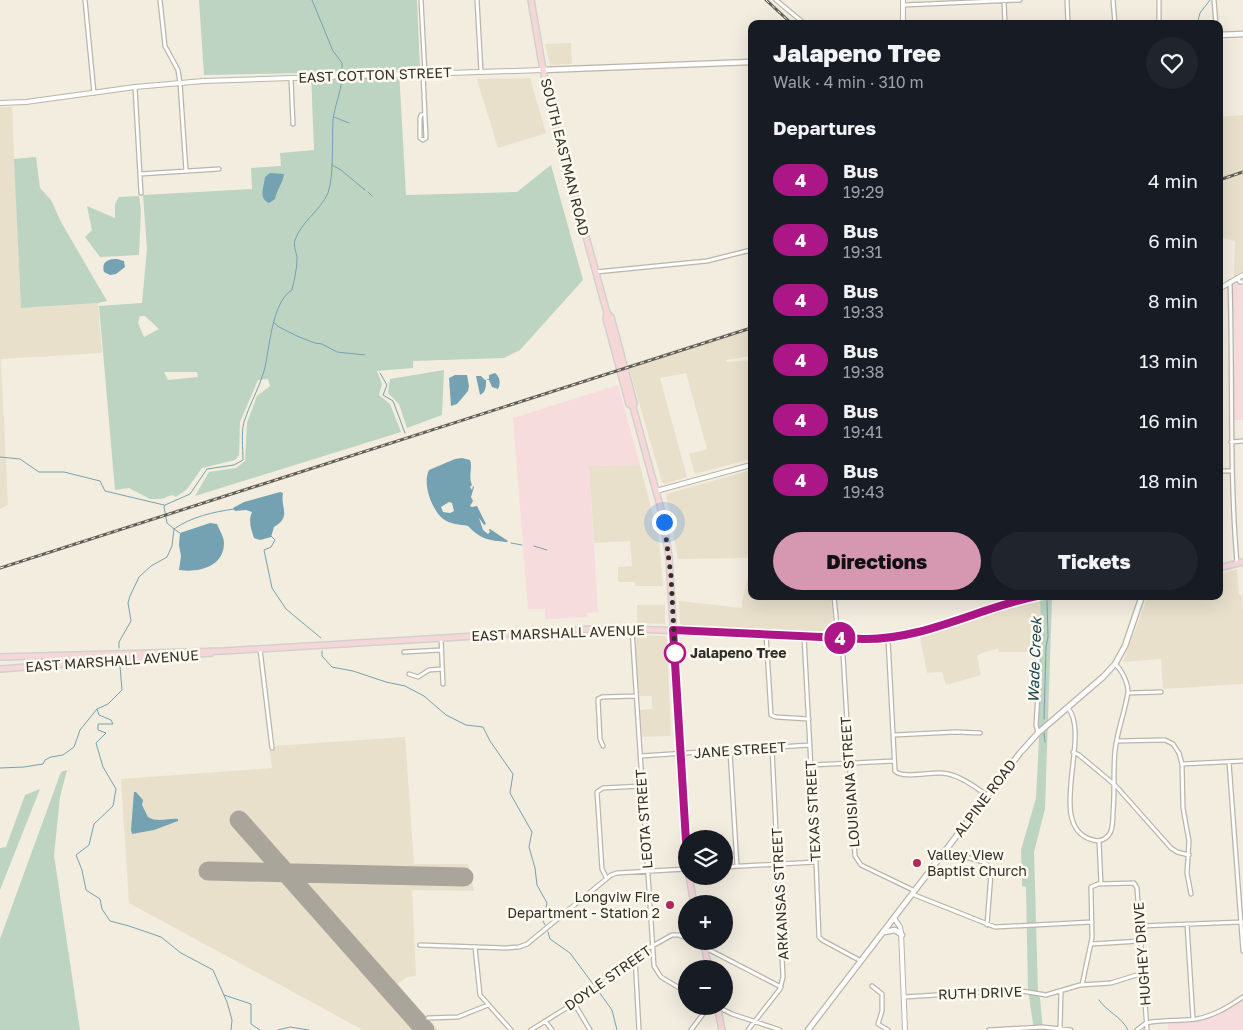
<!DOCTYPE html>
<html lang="en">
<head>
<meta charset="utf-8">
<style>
  :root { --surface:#171b24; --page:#20242c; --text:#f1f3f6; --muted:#9ea1a6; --accent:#d697b0 }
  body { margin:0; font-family:"Golos Text",sans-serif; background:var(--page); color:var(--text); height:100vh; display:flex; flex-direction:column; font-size:19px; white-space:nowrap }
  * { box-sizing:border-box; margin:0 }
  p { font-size:16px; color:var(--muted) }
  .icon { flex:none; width:28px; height:28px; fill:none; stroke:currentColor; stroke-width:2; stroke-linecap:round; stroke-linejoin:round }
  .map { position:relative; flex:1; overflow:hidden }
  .drawer { position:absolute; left:748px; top:20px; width:475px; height:580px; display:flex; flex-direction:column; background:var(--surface); border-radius:10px; box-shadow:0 5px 20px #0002 }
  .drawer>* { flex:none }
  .badge { padding:0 10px; border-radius:16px; font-size:18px; line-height:32px }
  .fabs { position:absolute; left:678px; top:830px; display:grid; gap:10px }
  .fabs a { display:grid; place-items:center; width:55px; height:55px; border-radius:50%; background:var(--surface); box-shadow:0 5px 20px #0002; font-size:25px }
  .you { position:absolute; width:25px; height:25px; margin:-12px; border:4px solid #fff; border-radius:50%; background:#1a73e8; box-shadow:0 0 0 8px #1a73e833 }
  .map>.badge { position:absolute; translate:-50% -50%; box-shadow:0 0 0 2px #fff }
  h2 { padding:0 25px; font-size:19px; line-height:45px }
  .round { display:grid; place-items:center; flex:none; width:52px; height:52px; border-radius:26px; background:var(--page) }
  .head { display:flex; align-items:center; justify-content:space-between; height:85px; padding:0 25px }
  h1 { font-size:24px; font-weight:800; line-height:38px }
  .cta { display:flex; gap:10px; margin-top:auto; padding:10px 25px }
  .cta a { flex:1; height:58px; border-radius:30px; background:var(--accent); color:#111; font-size:20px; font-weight:800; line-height:58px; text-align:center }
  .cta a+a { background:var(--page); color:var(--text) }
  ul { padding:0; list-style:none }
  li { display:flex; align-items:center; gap:15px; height:60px; padding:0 25px }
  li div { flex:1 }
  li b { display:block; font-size:19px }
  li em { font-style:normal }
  li .badge { min-width:55px; font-weight:700; text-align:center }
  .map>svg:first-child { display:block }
  .built { fill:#e8e0cb }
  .education { fill:#f7dcde }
  .green { fill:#bcd4c1; fill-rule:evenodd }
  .water { fill:#74a2b2; fill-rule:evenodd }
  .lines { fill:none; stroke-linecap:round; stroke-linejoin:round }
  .stream { stroke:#74a2b2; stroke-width:1 }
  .runway { stroke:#a9a59a; stroke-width:19 }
  .minor-casing { stroke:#bab5a8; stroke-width:5.5 }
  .tertiary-casing { stroke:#bab5a8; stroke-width:6 }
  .secondary-casing { stroke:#bab5a8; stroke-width:7 }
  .primary-casing { stroke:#d2d1d0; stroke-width:8 }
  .minor { stroke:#fff; stroke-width:3 }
  .tertiary { stroke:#fff; stroke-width:4 }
  .secondary { stroke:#fff; stroke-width:4.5 }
  .primary { stroke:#f6d7d8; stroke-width:5 }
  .rail-casing { stroke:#605d56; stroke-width:3 }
  .rail { stroke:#fffaef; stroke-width:1; stroke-dasharray:4; stroke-linecap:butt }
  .line-casing { stroke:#fff; stroke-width:11 }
  .line { stroke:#ad1687; stroke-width:8 }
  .walk { stroke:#322f2a; stroke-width:5; stroke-dasharray:0 9 }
  .stop-dot { fill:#fff; stroke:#ad1687; stroke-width:2.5 }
  .poi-dot { fill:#b5265a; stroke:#fffaef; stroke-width:2 }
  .labels { text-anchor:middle; stroke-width:5; stroke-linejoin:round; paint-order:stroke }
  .street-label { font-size:14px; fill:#322f2a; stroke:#fffaef }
  .stop-label { font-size:14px; font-weight:bold; fill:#322f2a; stroke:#fffaef; text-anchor:start }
  .poi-label { font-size:14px; fill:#322f2a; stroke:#fffaef; text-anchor:start }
  .water-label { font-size:15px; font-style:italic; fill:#17414e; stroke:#fffaef }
</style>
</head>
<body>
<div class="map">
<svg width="1243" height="1030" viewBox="0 0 1243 1030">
  <rect width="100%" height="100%" fill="#f2eddf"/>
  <path class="built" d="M571,43L572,64L550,65L545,44Z
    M530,78L546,133L498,148L477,79Z
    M0,107H12L21,308L98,303L102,353L1,359L8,505L0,509Z
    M1243,115V271L1234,276L1235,241L1219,237V117Z
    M751,326V356L726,360L727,362L751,360V459L695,474L689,454L707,449L686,373L660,378L687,477L665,484L662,482L628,365Z
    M640,465L659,539L663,586H635V582H618V567L632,566L630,541L594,543L589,466Z
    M751,470V558L678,559L666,494Z
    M751,563V596H831L834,632L682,625L680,623L679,601L742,608V602Z
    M1237,569L1239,595H1242L1243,613V684L1163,689L1161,659L1123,662L1148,596H1219V574Z
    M1040,601L1041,622L1039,652H999L998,648L977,655L981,675L946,685L942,672L927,673L920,638L997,612Z
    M637,605H665V624L637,623Z
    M635,635L665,636L667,639L671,736L642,737L640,710L652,709V696H639Z
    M259,658H264L273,746L405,737L414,864H468L474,891L412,890L416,976L407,977L398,984L430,1023L432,1022L438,1030H363L129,903L121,779L272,768Z"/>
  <path class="education" d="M1233,284H1243V420H1233L1235,344Z
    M618,385L640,465L589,466L598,612L587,613V617L545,619V609H528L513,418Z
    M1243,1000V1030H1168V1024L1202,1020L1215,1017Z"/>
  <path class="green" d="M199,0H417L420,68L399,70L406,195L517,192L551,165L583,280L520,350L504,358L413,361V368L377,371L382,384L379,395L390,404L401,432L195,496L209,472L236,468L245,461L247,423L257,396L270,386L268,379L258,380L240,422L239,455L235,460L202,468L187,489L176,497L172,495L161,499H150L129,488L115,490L99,306L142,303L147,249L143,195L252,189L251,168L281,166L280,153L314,150L311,73L204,75ZM140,316H145L159,329L144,337L138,323ZM164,372H197L198,377L168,380Z
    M36,157L40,188L51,200L61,222L107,301L98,303L21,308L14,159Z
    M139,196L141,210L139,255L100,257L85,237L92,230L87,206L115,218V204L119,197Z
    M444,370L442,415L407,428L399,404L388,393L390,379Z
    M1052,599L1045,809L1034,852L1038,992L1040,998L1043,1030H1034L1028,990L1026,887L1022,886L1021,850L1036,798L1039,740V652L1041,622L1040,601Z
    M67,770L60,797L54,855L80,1030H0V939L61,772Z
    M40,789L0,890V848L6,847L25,795Z"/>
  <path class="water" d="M270,173L284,174C283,183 277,189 275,199L269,203C258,198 264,187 265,177Z
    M117,259L124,261L125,267L116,274L110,275L104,272C101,261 109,259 117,259Z
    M495,373C500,377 501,383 498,389L492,387L489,380H486C486,387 486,392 480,395L476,376H481L485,380L489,379V375Z
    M455,375H467L469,386L468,391L457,404L451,406L449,378Z
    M462,458L470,460C473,467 468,476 472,485L470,487L472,490L473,486L474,487L471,497L473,501L470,506L472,507L477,506L486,524L484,525L479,518L483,530L488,534L490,532L489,529H490L508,541L507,542C488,540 482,540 468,526C460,524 450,525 442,518C432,509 422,484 429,470L455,459ZM449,502L452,503L454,511L450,513L443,512L441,507Z
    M280,492L283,493C280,508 292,516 274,527L271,537L260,540L254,538C251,529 248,521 252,512L246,510L235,511L233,508L244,502Z
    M210,523L217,524C219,529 224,537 224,543C224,567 198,573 179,570L181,556L179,545L180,533Z
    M134,792H136L143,800L142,805L148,817C158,823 168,818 178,819V821L154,830L132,834L131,830Z"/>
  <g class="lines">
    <path class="stream" d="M312,0L333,51L342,63V74
      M1197,24L1200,13L1210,0
      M334,117L349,123
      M332,165L341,170L365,190
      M368,192L372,196
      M273,322L279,327L299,337L315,343L322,344L337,352L365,355
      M380,373L387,385L383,395L393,401L405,433
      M0,457L20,459L39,472H64L100,481L105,491L164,505
      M234,509C213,512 191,517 174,529L167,523L164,507L165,505L190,494L207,469L234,465L243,460C243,448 241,433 244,422C249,405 259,389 264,371C270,349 271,303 292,290C294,280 297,270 297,259C297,253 293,247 295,240C301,222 320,211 328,193C334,176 332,139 333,119C335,105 341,92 342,78
      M271,536L275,540L271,547L264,550L272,588L286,609L321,638
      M511,543L522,545
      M534,546L547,550
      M119,648V642L131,621L128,603L130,596L139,577L151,566L167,557L172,546L174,529L180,533
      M322,651V656L332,667L353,671L386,682L405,686L424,696L446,715L466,725L483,727L490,741L513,774L510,793L532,832L529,847L535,868L537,885L547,903L543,921L545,925
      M120,666L122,690L108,704L97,709L99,715L111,720L113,724H98V730L106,733L96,743L103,767L116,789L113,806L94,824L89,845L76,855L82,870L86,890L100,899L102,909L110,921L129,926L161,937L181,953L213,970L227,1002L232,1020L231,1030
      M1044,719L1046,647L1048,637L1047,601
      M1044,733L1045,742
      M0,768L24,767L43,764L45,760L51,757L63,755L74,747L80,730L97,709
      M548,932L550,939L570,953L593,984
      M599,992L612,1010L617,1030
      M224,995L251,1004V1024L260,1030
      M1099,1000C1107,1012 1121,1016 1128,1030
      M278,1030L290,1027L309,1030"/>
    <path class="runway" d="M239,820L425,1030
      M208,871L464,877"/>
    <defs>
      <path id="minor" d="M85,0L94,93
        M160,0L165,46L178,70L180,83L186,171
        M421,0L425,74
        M477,0L481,72
        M776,0L805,24
        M1004,0L1005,24
        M1067,0L1068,24
        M1113,0L1115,24
        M1159,0V24
        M1214,0L1216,24
        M903,5L1020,0
        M423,74L426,138L423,140L420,138V118L421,115L425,114
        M291,78L293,124
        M135,87L141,193
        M140,174L219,169
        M596,272L707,261L751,250
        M1237,278L1240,282H1243
        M1230,282C1233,376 1229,470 1237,563
        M1231,442L1243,441
        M1219,471H1232
        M834,596L838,638
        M632,629L654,966L661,977L686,992
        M766,634L771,715L776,717L809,719
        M804,636L816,862L819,937L822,940L861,961
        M441,638L443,684
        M842,638L855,856L861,865L915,891
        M888,639L895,771C903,779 930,772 941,773C959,774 973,786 987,795
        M260,649L272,748
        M404,652L441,650
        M1038,657V694L1036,725L1038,733
        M409,674L418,677L429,670L442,669
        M1128,693L1161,692
        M1068,708C1092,736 1044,828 1093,840C1100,842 1108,839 1111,831C1113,825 1113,818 1113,812C1115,792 1113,771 1115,751C1117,731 1125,712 1128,692C1128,683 1122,670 1115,664
        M894,735L955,732L980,733
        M1117,741L1165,740L1173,744L1179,753L1182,764L1183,808L1189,841L1187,873L1191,894
        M603,746L600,739L598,699L602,697L636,696
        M730,751L737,866
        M1073,752L1079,755L1115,785L1171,848L1177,852L1189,855
        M640,756L810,745
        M1229,762L1243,951
        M1182,764L1243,761
        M811,765L894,761
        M1099,841L1101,884
        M945,851L983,862L989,866L991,873L987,925
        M724,867L816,862
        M606,877L602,869L597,792L603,788L642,786
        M912,894L995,927L1092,922
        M1187,924L1193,1019
        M1140,926L1242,922
        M692,941L781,987
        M1091,944L1141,941
        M420,945L506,948L519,947L527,944L611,875L617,873L686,869
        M475,947L480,995L511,1030
        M635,956L639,1030
        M1082,985L1092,938L1091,887L1098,884L1134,883L1137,888L1147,1030
        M872,986L882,994V1011L878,1024L888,1030
        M904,997L1016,990L1046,995L1080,985L1111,983L1143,973
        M574,1003L590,1030
        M718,1007L732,1014L780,1030
        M428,1018L458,1017L488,1005
        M545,1021L552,1030
        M1060,1029L1061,991
        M531,1030L592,992L638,954L672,935H679L686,938
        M691,1030L709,1006
        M748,1030L780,989L783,977L772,748
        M989,1030L1042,1027L1071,1030
        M1137,1030L1146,1023L1151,1022C1166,1020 1181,1021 1196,1019C1214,1016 1228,1007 1243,997"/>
      <path id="tertiary" d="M903,0V24
        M0,103L26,102L135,87L203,81L543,70
        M1219,289L1243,275
        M656,491L751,465
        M894,918L900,927L901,932L905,1030"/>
      <path id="secondary" d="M1219,35L1243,34
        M543,70L751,62
        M884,932L895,930L902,935
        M808,1030L1020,753L1038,733L1103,677L1115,664L1125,646L1142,596"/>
      <path id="primary" d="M531,0L543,70L557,131L607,313L606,318L629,404L633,407L662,513L669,557L686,841
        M607,313L611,317L634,403L633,407
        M1219,568L1243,562
        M0,657L224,651L592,629H632L884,639C937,635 985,607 1037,596
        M0,669L211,653
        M689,876L694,904
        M703,941L709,969
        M717,1006L722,1030"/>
    </defs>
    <use href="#minor" class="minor-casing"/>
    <use href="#tertiary" class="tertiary-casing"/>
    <use href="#secondary" class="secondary-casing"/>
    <use href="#primary" class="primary-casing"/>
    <use href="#minor" class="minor"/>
    <use href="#tertiary" class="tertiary"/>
    <use href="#secondary" class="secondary"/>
    <use href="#primary" class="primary"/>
    <defs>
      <path id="rail" d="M766,0L792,24
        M1219,180L1243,172
        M0,568L751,328"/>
    </defs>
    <use href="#rail" class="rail-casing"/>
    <use href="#rail" class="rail"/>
  </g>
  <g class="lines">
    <defs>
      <path id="line" d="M686,841L673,630L863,639C924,640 978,608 1037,596"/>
    </defs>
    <use href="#line" class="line-casing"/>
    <use href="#line" class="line"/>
    <path class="walk" d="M664,522L671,576L675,654V653"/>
  </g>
  <circle class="stop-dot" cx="675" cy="653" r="10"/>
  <g class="poi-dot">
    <circle cx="917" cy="863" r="5"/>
    <circle cx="670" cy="905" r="5"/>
  </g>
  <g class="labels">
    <g class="street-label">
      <text transform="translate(375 75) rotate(-2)" y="5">EAST COTTON STREET</text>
      <text transform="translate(565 157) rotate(76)" y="5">SOUTH EASTMAN ROAD</text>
      <text transform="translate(558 633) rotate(-2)" y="5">EAST MARSHALL AVENUE</text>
      <text transform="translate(112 661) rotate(-4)" y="5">EAST MARSHALL AVENUE</text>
      <text transform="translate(740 750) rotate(-4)" y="5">JANE STREET</text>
      <text transform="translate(850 782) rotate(-94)" y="5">LOUISIANA STREET</text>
      <text transform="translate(985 798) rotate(-53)" y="5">ALPINE ROAD</text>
      <text transform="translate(813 811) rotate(-93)" y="5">TEXAS STREET</text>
      <text transform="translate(644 819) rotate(-94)" y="5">LEOTA STREET</text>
      <text transform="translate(780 894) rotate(-93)" y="5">ARKANSAS STREET</text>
      <text transform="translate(1142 954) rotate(-94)" y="5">HUGHEY DRIVE</text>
      <text transform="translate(608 978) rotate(-35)" y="5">DOYLE STREET</text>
      <text transform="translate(980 993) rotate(-2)" y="5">RUTH DRIVE</text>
    </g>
    <g class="stop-label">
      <text x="690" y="658">Jalapeno Tree</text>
    </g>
    <g class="poi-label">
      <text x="927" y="860">Valley View<tspan x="927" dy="16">Baptist Church</tspan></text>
      <text x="660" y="902" text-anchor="end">Longviw Fire<tspan x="660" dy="16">Department - Station 2</tspan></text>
    </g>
    <g class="water-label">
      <text transform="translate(1035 660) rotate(-88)" y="5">Wade Creek</text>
    </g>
  </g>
</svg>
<div class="fabs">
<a><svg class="icon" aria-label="layers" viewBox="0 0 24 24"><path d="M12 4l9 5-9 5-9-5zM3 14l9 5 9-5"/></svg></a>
<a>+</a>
<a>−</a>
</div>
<div class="you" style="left:664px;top:522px"></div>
<b class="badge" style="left:840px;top:638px;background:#ad1687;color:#fff">4</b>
<section class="drawer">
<div class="head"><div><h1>Jalapeno Tree</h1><p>Walk · 4 min · 310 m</p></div><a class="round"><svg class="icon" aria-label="heart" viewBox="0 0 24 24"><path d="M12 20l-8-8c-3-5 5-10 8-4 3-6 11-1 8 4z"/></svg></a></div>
<h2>Departures</h2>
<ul>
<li><span class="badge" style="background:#ad1687;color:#fff">4</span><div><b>Bus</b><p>19:29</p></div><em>4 min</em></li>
<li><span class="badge" style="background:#ad1687;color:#fff">4</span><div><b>Bus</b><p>19:31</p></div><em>6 min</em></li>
<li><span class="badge" style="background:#ad1687;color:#fff">4</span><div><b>Bus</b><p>19:33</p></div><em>8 min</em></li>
<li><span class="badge" style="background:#ad1687;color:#fff">4</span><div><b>Bus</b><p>19:38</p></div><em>13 min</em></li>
<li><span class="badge" style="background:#ad1687;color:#fff">4</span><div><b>Bus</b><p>19:41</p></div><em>16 min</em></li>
<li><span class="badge" style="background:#ad1687;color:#fff">4</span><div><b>Bus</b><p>19:43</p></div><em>18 min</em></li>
</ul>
<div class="cta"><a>Directions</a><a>Tickets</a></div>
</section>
</div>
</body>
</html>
